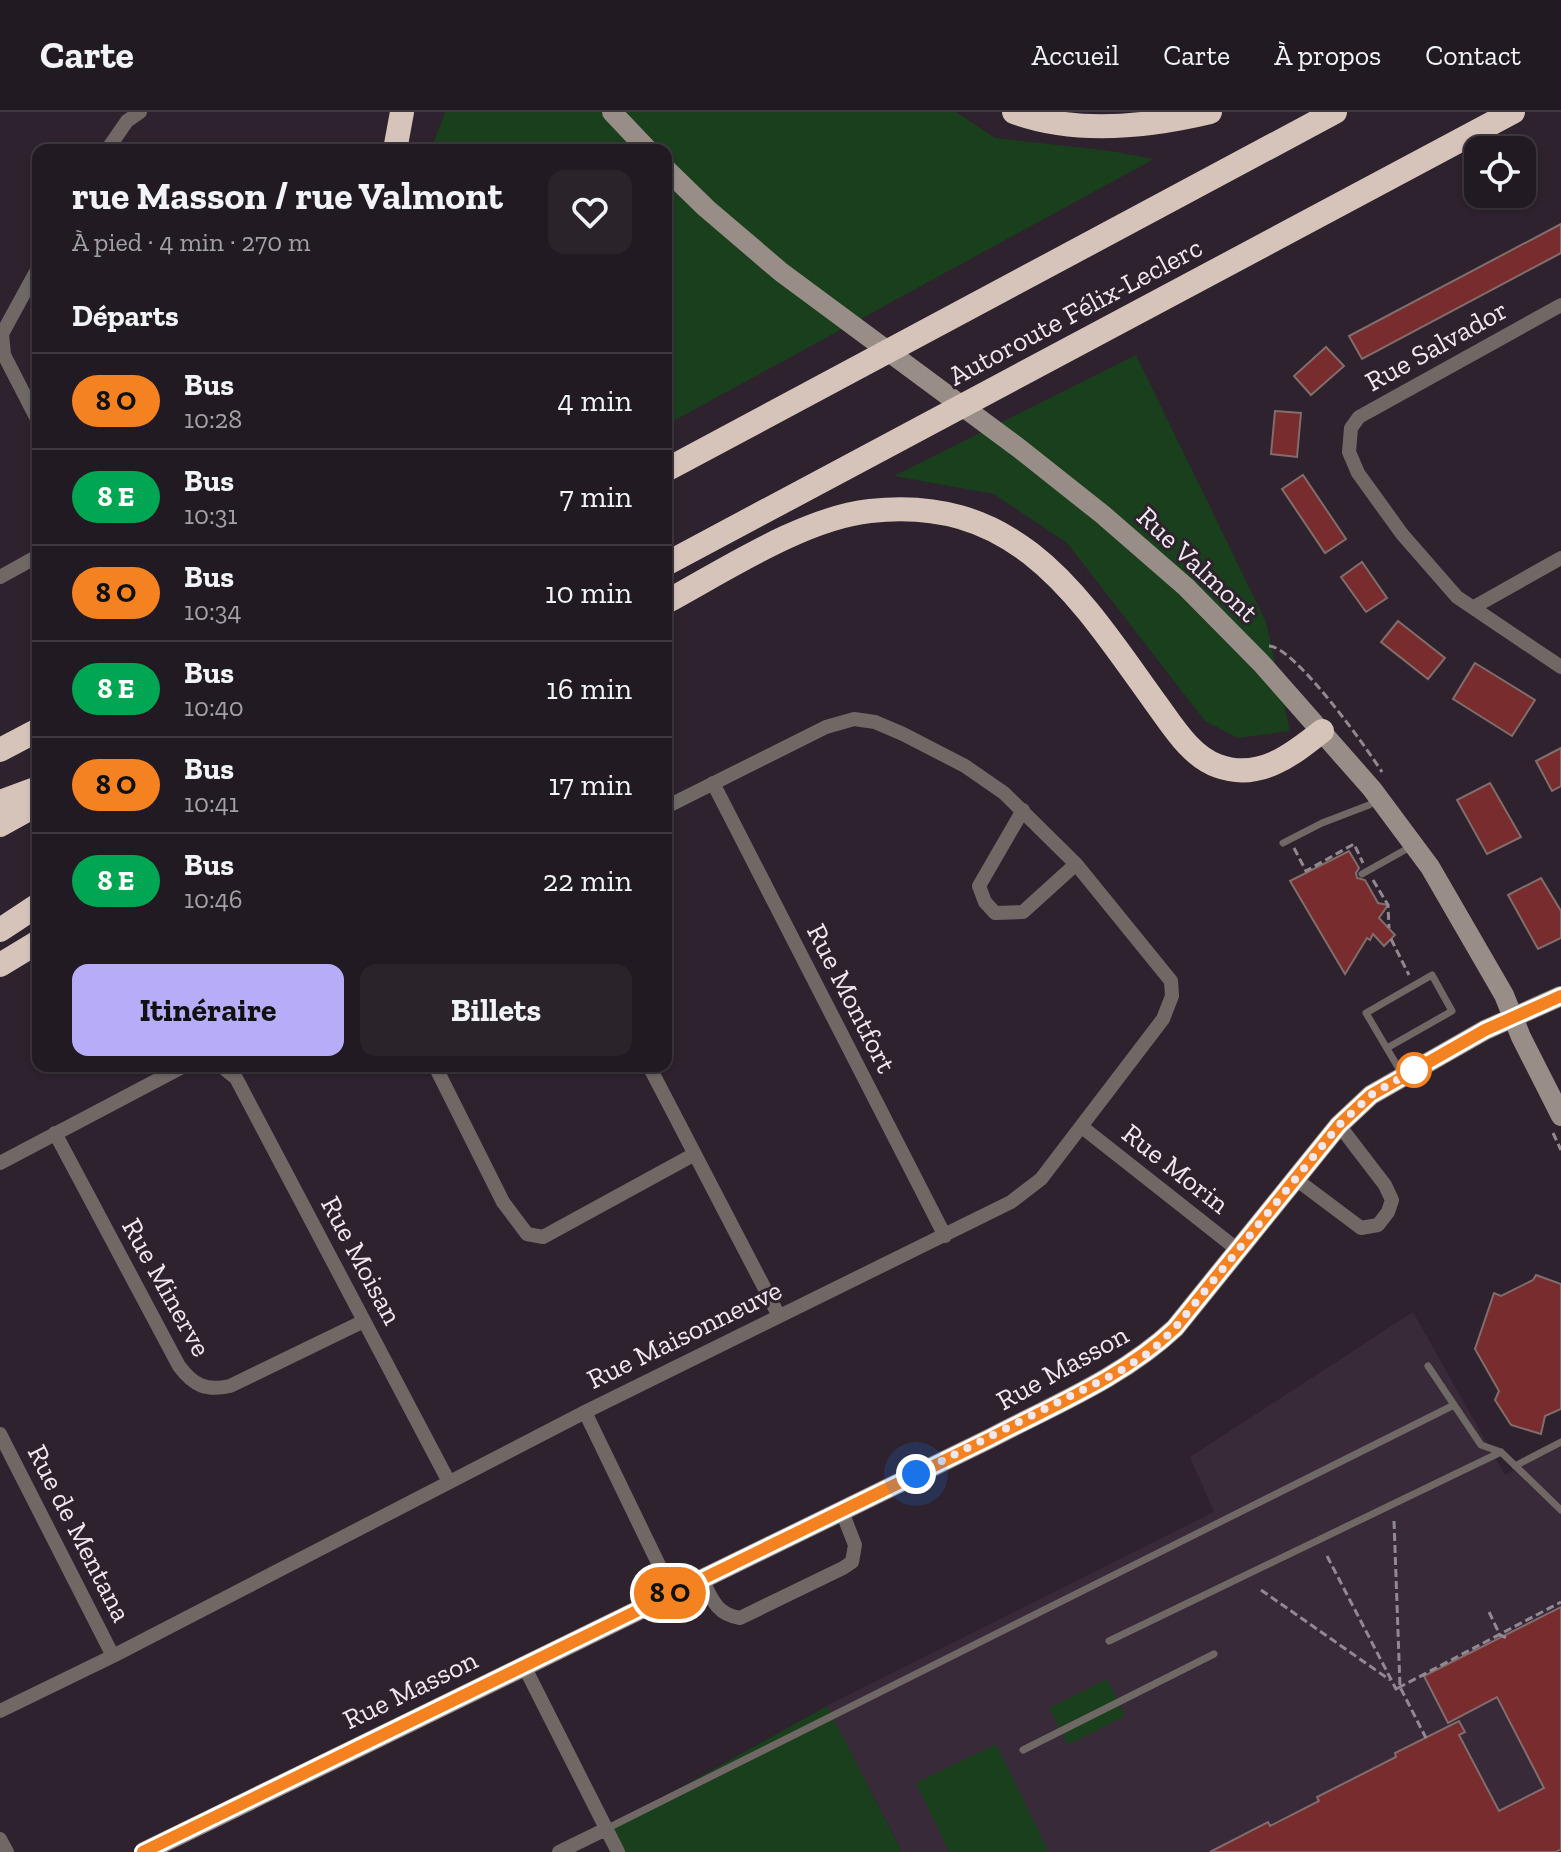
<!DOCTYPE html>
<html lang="fr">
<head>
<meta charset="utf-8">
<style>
  :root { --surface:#221a22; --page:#2a232a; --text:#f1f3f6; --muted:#a2a1a5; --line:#3f3840; --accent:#b6acf8 }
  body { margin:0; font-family:"Zilla Slab",serif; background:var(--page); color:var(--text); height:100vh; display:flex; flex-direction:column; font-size:30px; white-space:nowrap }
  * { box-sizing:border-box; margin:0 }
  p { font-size:26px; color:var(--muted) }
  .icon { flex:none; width:44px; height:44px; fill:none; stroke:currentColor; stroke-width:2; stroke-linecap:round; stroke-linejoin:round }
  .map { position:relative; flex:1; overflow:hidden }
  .panel { position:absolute; left:32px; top:32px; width:640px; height:928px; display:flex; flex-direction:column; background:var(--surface); border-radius:16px; box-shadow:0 2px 6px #0004,0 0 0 2px var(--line) }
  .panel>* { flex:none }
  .badge { padding:0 16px; border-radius:26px; font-size:28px; line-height:52px }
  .fabs { position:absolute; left:1464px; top:24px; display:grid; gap:16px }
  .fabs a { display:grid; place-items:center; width:72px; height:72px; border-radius:16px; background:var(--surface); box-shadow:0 2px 6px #0004,0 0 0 2px var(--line); font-size:40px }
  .you { position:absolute; width:40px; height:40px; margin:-20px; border:6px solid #fff; border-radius:50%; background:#1a73e8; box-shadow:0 0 0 12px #1a73e833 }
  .map>.badge { position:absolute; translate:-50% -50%; box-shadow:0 0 0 4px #fff }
  h2 { padding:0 40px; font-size:30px; line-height:72px }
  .round { display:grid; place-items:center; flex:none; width:84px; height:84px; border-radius:16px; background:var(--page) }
  .overview { display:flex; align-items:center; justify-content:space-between; height:136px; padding:0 40px }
  h1 { font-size:38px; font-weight:700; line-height:60px }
  .action { display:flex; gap:16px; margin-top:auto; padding:16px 40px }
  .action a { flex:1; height:92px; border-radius:16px; background:var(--accent); color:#111; font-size:32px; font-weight:700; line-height:92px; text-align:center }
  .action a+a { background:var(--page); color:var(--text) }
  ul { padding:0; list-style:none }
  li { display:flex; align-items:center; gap:24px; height:96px; padding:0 40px; border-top:2px solid var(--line) }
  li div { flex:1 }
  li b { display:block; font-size:30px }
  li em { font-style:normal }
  li .badge { min-width:88px; font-weight:700; text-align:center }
  header { display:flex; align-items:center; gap:48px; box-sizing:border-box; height:112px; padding:0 40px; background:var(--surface); border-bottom:2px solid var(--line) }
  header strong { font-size:38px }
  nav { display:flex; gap:44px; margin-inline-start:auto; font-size:28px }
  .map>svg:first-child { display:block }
  .built { fill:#392a39 }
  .green { fill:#193f1d }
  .building { fill:#782c2e; stroke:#806d6c; stroke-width:2 }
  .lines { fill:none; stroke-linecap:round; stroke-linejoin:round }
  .path { stroke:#918891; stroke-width:3; stroke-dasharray:8 4; stroke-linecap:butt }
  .lane { stroke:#706865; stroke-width:7 }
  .street { stroke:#706865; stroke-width:14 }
  .secondary { stroke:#998d88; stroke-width:20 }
  .highway { stroke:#d6c4bb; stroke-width:24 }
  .line-casing { stroke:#fff; stroke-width:18 }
  .line { stroke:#f58220; stroke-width:12 }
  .walk { stroke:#efe8ef; stroke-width:8; stroke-dasharray:0 14.4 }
  .stop-dot { fill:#fff; stroke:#f58220; stroke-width:4 }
  .labels { text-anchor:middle; stroke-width:6; stroke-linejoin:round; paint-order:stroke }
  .street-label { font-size:28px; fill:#efe8ef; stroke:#2d222d }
</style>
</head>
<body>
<header>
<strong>Carte</strong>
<nav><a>Accueil</a><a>Carte</a><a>À propos</a><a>Contact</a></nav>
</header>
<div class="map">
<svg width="1561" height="1740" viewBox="0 0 1561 1740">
  <rect width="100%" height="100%" fill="#2d222d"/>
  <path class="built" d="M1413,1200L1505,1363L1561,1334V1740H902L827,1594L1214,1400L1190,1345Z"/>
  <path class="green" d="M445,0H956L995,26L1111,39L1154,47L666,313V38H431Z
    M1136,243L1266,510L1290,619L1238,626L1205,609L1067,431L994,382L894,364Z
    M1107,1567L1125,1604L1068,1633L1049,1596Z
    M827,1594L902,1740H619L606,1717Z
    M996,1632L1049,1740H949L916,1671Z"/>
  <path class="building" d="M1561,112V141L1362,247L1349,224Z
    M1326,235L1344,254L1311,283L1294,264Z
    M1275,299L1301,301L1297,345L1271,342Z
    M1303,363L1346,427L1325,441L1282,377Z
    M1362,450L1387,486L1366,500L1341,465Z
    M1398,509L1445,546L1428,567L1381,530Z
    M1475,551L1535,588L1512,624L1453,587Z
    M1561,636V674L1552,679L1536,649Z
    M1490,671L1521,725L1487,742L1457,688Z
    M1349,739L1359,756L1356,761L1357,766L1365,768L1378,791L1388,793L1379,806L1395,823L1384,834L1373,822L1370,828L1367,826L1345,862L1290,769Z
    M1541,766L1561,799V826L1538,837L1508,783Z
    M1536,1163L1561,1172V1297L1545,1304L1541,1322L1511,1313L1495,1288L1499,1279L1475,1237L1494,1181L1501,1184L1533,1168Z
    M1561,1495V1737L1556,1740H1210L1268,1710L1270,1714L1319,1689L1317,1685L1396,1645L1395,1641L1459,1609L1465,1620L1459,1623L1499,1699L1544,1676L1497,1585L1448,1611L1424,1564Z"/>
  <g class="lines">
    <path class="path" d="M1269,534C1295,535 1366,635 1382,660
      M1294,736L1306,759L1354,732L1363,751
      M1373,768L1388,793L1389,816
      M1391,827L1409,863
      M1553,1021L1561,1038
      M1394,1409L1400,1575
      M1327,1444L1396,1577L1400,1575L1426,1626
      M1261,1478L1390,1568
      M1489,1500L1500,1523L1507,1526
      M1398,1576L1561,1490"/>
    <path class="lane" d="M666,428L673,441
      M1283,731L1322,711L1369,693L1379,686
      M1362,762L1412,734
      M1387,936L1452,899L1432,863L1366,901L1402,962
      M1428,1254L1481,1333L1501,1340L1561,1398
      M1515,1354L1561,1330
      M1109,1529L1501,1340
      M1023,1638L1214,1542
      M606,1717L1454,1293"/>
    <path class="street" d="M107,38L127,9L140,0
      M38,156L2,222L4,243L38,309
      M1561,193L1359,305L1351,316L1349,340L1358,361L1402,422L1457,485L1561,555
      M0,465L38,444
      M1474,495L1561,446
      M713,671L945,1124
      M1023,698L979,774L985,790L995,801L1023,800L1076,752
      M221,954L236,966L449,1370
      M435,954L503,1090L527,1122L543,1125L693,1043
      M649,954L779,1204
      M1082,1015L1238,1138
      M55,1021L179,1254C194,1274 206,1279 230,1274L364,1209
      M0,1051L184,954
      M1297,1068L1361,1116L1378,1113L1388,1100L1392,1088L1385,1073L1339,1013
      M585,1300L672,1480
      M0,1322L113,1544
      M702,1467C712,1487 716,1502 740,1506L843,1456L852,1450L855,1433L841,1397
      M523,1552L618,1740
      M0,1599L113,1544L585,1300L1011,1090L1041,1067L1163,907L1172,884L1171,869L1076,752L1004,681L965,654L903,622L875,610L854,607L826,615L666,695
      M0,1727L7,1740
      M559,1740L606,1717"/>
    <path class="secondary" d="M612,0L648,38
      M666,57L706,96L781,160L1020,337L1102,402L1186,475L1261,551L1372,677L1430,755L1504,883L1521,925L1561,1004
      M144,1740L991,1326C1054,1293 1123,1265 1175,1216L1339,1013L1371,983L1485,918L1561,884"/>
    <path class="highway" d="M1014,0C1076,23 1147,15 1210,0
      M395,38L402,0
      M666,358L1335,0
      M666,452L1513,0
      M666,490C725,458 804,406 870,399C1018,382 1080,486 1155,590C1172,613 1190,644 1218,654C1259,669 1292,643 1322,619
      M0,638L38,618
      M0,690L38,676
      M0,713L38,692
      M0,818L38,793
      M0,853L38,830"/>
  </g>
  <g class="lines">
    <defs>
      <path id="line" d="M143,1740L991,1326C1054,1293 1123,1265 1175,1216L1339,1013L1371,983L1485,918L1561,884"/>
    </defs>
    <use href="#line" class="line-casing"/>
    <use href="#line" class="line"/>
    <path class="walk" d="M916,1362L1120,1259L1150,1240L1175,1216L1339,1013L1371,983L1414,958"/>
  </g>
  <circle class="stop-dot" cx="1414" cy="958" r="16"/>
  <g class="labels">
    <g class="street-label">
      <text transform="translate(1075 199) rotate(-28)" y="10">Autoroute Félix-Leclerc</text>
      <text transform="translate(1436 233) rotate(-29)" y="10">Rue Salvador</text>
      <text transform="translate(1198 452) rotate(43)" y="10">Rue Valmont</text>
      <text transform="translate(852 886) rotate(63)" y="10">Rue Montfort</text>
      <text transform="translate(1176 1056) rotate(38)" y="10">Rue Morin</text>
      <text transform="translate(362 1148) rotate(62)" y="10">Rue Moisan</text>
      <text transform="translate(167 1175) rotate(61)" y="10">Rue Minerve</text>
      <text transform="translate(684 1222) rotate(-26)" y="10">Rue Maisonneuve</text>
      <text transform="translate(1062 1255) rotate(-29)" y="10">Rue Masson</text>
      <text transform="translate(80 1421) rotate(63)" y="10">Rue de Mentana</text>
      <text transform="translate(410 1577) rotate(-26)" y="10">Rue Masson</text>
    </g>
  </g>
</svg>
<div class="fabs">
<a><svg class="icon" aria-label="locate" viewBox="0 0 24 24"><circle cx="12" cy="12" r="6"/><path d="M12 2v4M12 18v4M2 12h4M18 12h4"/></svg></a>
</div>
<div class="you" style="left:916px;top:1362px"></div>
<b class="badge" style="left:670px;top:1481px;background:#f58220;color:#111">8 O</b>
<section class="panel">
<div class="overview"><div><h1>rue Masson / rue Valmont</h1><p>À pied · 4 min · 270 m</p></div><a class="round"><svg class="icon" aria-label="heart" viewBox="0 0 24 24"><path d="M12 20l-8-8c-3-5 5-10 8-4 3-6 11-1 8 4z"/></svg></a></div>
<h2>Départs</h2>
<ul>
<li><span class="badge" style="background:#f58220;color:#111">8 O</span><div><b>Bus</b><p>10:28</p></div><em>4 min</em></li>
<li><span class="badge" style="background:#00a651;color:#fff">8 E</span><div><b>Bus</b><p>10:31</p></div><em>7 min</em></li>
<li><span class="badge" style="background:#f58220;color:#111">8 O</span><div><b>Bus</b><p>10:34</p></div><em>10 min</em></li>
<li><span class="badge" style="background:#00a651;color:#fff">8 E</span><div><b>Bus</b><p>10:40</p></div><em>16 min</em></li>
<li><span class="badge" style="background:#f58220;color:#111">8 O</span><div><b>Bus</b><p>10:41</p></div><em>17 min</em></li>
<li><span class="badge" style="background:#00a651;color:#fff">8 E</span><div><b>Bus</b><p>10:46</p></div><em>22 min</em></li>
</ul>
<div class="action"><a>Itinéraire</a><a>Billets</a></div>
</section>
</div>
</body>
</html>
